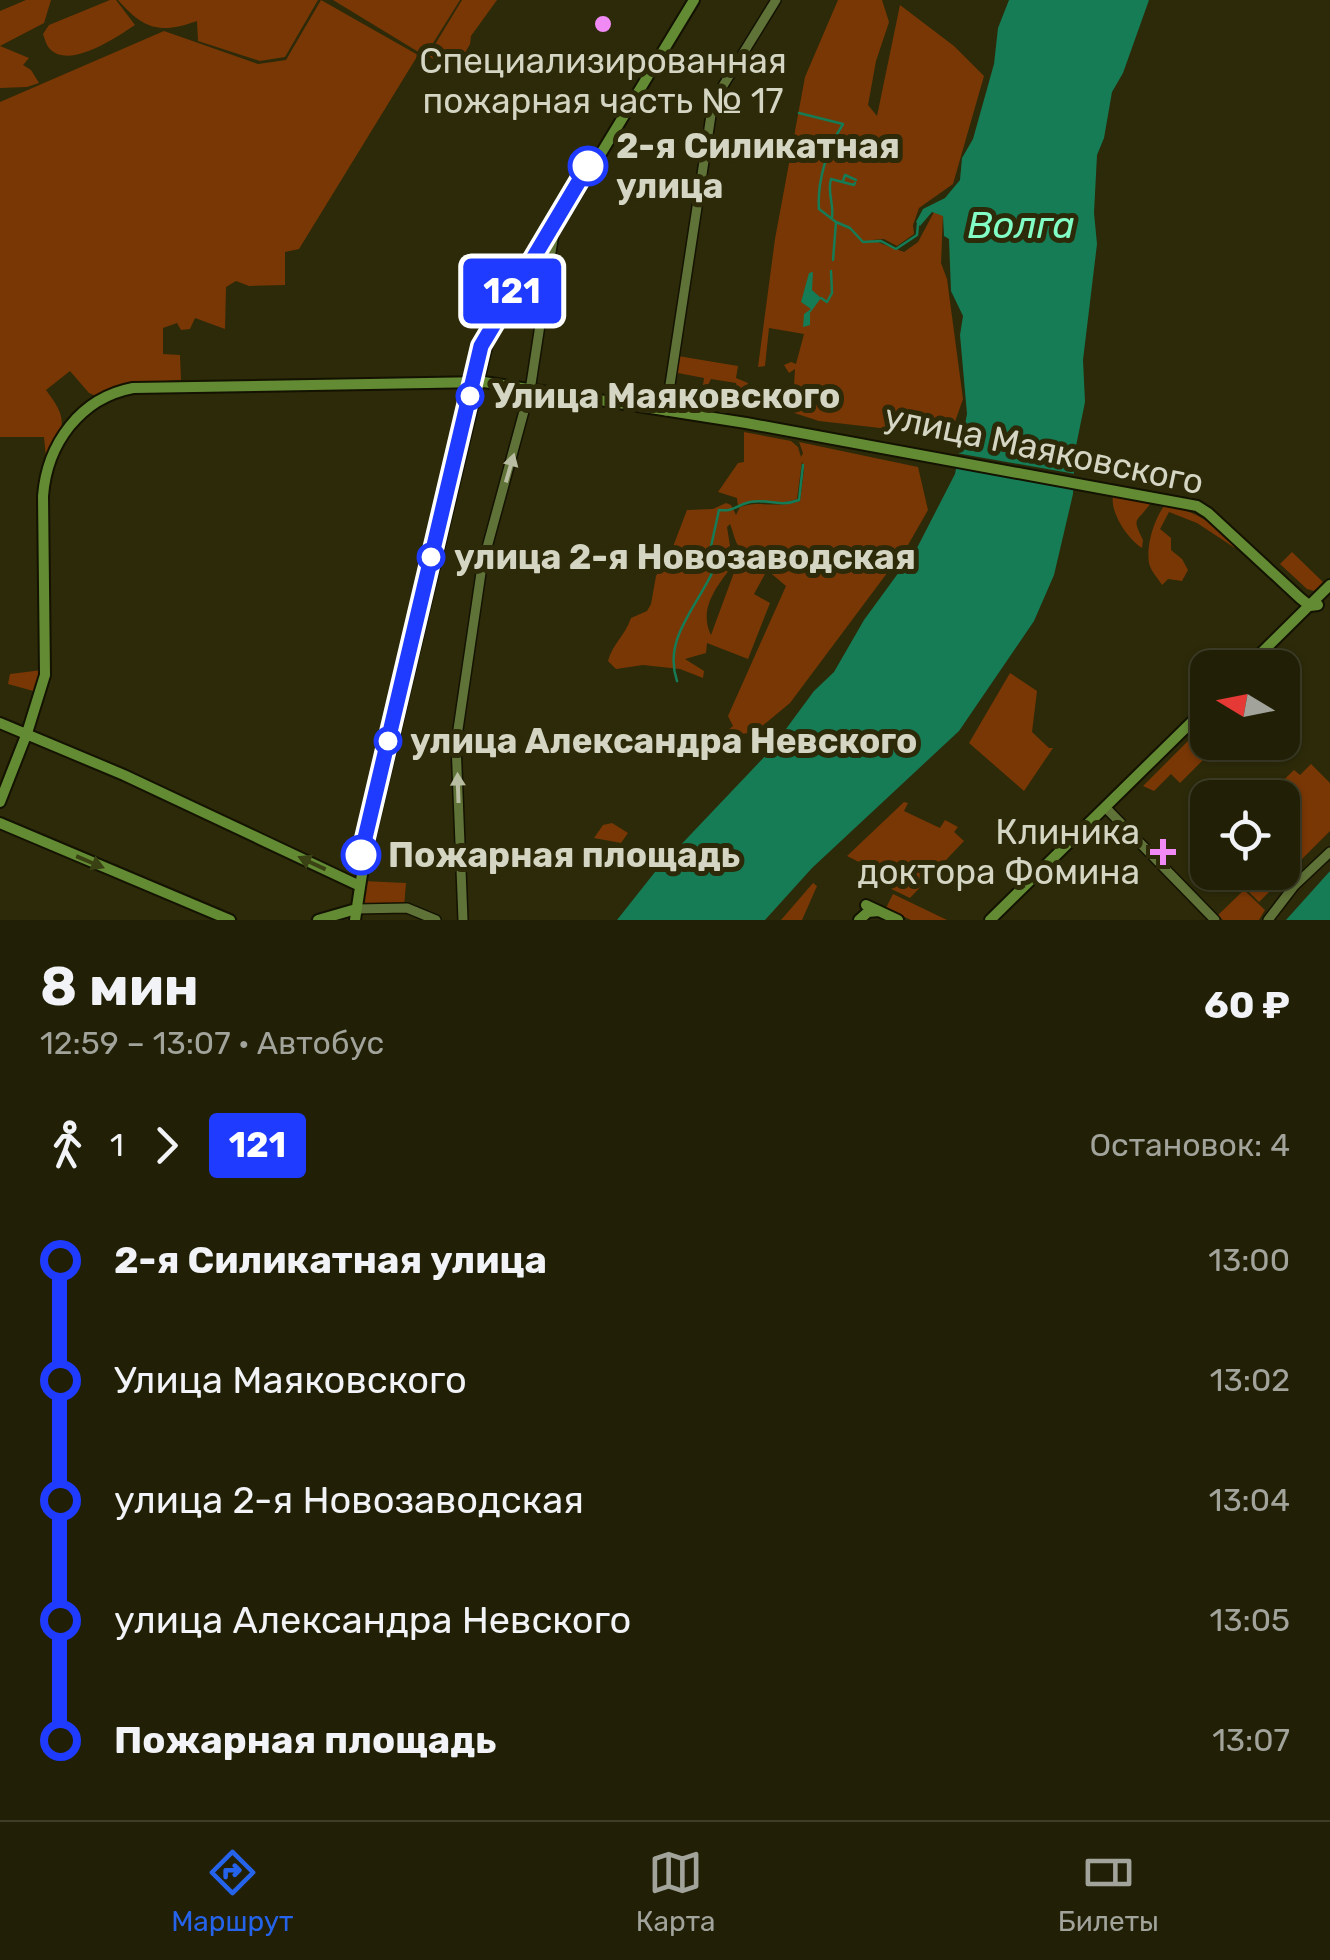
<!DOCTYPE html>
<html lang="ru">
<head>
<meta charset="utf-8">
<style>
  :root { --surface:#212007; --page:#292811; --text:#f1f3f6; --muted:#a2a39b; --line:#3e3e28; --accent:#2563eb }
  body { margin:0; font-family:Rubik,sans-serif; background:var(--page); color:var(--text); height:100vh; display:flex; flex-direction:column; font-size:38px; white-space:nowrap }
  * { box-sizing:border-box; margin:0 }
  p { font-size:32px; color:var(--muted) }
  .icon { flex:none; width:55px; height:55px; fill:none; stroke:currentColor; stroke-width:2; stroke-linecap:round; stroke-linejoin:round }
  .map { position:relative; height:920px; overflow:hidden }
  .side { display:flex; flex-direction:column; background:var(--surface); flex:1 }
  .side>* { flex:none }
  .badge { padding:0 20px; border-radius:8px; font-size:35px; line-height:65px }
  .needle { width:65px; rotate:280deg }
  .buttons { position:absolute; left:1190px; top:650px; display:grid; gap:20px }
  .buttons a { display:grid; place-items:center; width:110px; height:110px; border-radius:20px; background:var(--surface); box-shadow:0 2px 8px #0004,0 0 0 2px var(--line); font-size:50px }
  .map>.badge { position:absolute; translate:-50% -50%; box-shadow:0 0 0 5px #fff }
  .legs { display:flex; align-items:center; gap:15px; height:110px; padding:0 40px; font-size:32px }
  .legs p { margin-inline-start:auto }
  .head { display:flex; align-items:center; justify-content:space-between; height:170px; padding:0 40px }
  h1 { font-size:55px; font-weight:700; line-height:75px }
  ul { padding:0 40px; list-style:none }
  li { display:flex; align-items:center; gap:35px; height:120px; font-size:38px }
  li i { display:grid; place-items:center; width:15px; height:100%; margin:0 12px; background:currentColor }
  li i::after { content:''; width:25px; height:25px; margin:-12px; border:8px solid; border-radius:50%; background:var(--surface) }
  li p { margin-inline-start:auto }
  li:first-child i { background:linear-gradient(#0000 50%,currentColor 0) }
  li:last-child i { background:linear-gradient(currentColor 50%,#0000 0) }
  .tabs { display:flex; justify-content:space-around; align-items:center; height:140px; border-top:2px solid var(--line); background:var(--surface); font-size:28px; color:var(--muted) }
  .tabs a { display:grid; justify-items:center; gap:5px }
  .tabs .selected { color:var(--accent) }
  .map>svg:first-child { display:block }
  .green { fill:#793705 }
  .water { fill:#157c56 }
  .pier { fill:#2c2a09 }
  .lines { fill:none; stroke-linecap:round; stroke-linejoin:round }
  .stream { stroke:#157c56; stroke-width:2.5 }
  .secondary-casing { stroke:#141200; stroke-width:12 }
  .primary-casing { stroke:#141200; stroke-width:14 }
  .secondary { stroke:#5f7237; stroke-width:9 }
  .primary { stroke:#638b33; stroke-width:10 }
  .oneway { fill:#b8bca0 }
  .oneway2 { fill:#3a4214 }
  .line-1-casing { stroke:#fff; stroke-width:22 }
  .line-1 { stroke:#1f3bff; stroke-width:15 }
  .poi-dot { fill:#f18af5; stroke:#2c2a09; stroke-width:4 }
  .stop-1-dot { fill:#fff; stroke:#1f3bff; stroke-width:5 }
  .labels { text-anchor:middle; stroke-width:10; stroke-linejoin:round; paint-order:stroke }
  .poi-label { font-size:35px; fill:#d5d5c3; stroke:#2c2a09 }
  .stop-label { font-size:35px; font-weight:bold; fill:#d5d5c3; stroke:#2c2a09; text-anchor:start }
  .street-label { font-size:35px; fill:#d5d5c3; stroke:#2c2a09 }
  .water-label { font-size:38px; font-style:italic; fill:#81fdc5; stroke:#2c2a09 }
</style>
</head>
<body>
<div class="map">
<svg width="1330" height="920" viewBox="0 0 1330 920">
  <rect width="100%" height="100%" fill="#2c2a09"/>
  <path class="green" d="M26,0H51L44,23L0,46L29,58L23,65L31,70L39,83L27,87L0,88V11Z
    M110,0H116L135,25C118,36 70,70 50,49C46,45 45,39 43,34L49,25Z
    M118,0H318L285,57L260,61L198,41L197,21C161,34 144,30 118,0Z
    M321,0L418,55L299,249L285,252V285L249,286L236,281L226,287L225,329L195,318L190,329L181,330L177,323L163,328V354L180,355L181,380L124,384L98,397L89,393L70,371L46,390C69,421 65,425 46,458L44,437H0V102L164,31L258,64L286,60Z
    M333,0H460L425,56Z
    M462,0H497L471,36L470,44L455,71L428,56Z
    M838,0H882L889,22L876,61L868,105L877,116L900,5L954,46L984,76L953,184L919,208L913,225L914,234L897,246L884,239L872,240L904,252L918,242L934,212L943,215L941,263L947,279L963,399L950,436L819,421L788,411L793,403L795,369L789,373L784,365L791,362L796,364L804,334L769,328L765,366L758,367L775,239L805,77Z
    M678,356L738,366L736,378L748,383L746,398L739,399L736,383L711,379L701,399L704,378L678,373L676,380H674Z
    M744,432L791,441L798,447L801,457L803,453L799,442L918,467L928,510L908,545L790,703L755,732L741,734L727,731L733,726L728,716L786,586L761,565L749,560V554C735,549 735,536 730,524L727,527L733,565C717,586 698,609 711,635L739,559L765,574L754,594L770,603L748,659L707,643L706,653L685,659L704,671L703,678L680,669L643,665L616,669L608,661C613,643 625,636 631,618L647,611L651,604L656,576L674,544L687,510L713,509L726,503L731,505L736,515L740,507C761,500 778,509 800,501L804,470L802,461L797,499C776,507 759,497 738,506L737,498L718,492L738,463L744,462Z
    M1113,496L1150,504C1137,523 1131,516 1143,540L1142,548C1128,539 1110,513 1113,496Z
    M1164,506C1193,509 1219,525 1235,548L1197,523L1169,512L1160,529L1171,538V550L1182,559L1188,570L1182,581L1168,579L1162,585C1158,578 1151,572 1149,563C1146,545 1154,520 1164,506Z
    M1292,552L1323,582L1314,591L1307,589L1280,564Z
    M42,670L37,692L8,684L10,674Z
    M1010,673L1037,691L1032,732L1049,748H1053L1024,791L969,743Z
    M1207,722V740L1200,748L1207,756L1180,783L1171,774L1154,791L1143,786Z
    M1311,764L1330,783V831L1259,902L1240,883L1246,876L1243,873L1282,872V798L1266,797L1294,770L1300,775Z
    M904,802L908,803L904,811L940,828L945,820L958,827L954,832L964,841L910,898L877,882L881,873L847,856Z
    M612,823L628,833L621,843L594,838L603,825Z
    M363,881L406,883L404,907L361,906Z
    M813,883L817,886L802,920H781Z
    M1244,890L1265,910L1259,920H1223L1218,915Z
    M893,894L947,920H911L886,908Z"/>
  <path class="water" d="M1009,0H1149L1123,73L1112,92L1104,138L1097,155L1094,213L1097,244L1083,360L1085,402L1075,451L1073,494L1054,575L1034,621L959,731L812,868L765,920H617L655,872L769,752L814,691L834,672L864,620L918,546L955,474L967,414L960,335L963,316L951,291L949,239L944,236L943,216L932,212L920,226L916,222L923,209L945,198L960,180L962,158L973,139L994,64L998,28Z
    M813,272L812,290L821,298L810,313V325L803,327L804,314L811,309L801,302L809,273Z
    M1330,871V920H1286Z"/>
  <path class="pier" d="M956,453L1081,475L1079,488L952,465Z"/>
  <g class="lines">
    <path class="stream" d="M799,113L843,124C827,149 817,181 819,209L836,222
      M843,181L845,175L856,180
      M832,217C834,203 827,193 831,179L854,185L855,183
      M833,260L836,222L850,228L863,242L881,241L896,249L917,235L918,224
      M821,298L827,302L832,293L831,271
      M677,681C663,640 695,609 712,573L708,560L719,510C734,512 736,505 750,502C767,498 778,508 799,500L803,465"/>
    <defs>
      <path id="secondary" d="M531,384L554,233
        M666,411L713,102L776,0
        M1105,807L1215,920
        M356,909L407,908L436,920
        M463,920L456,743L482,566L530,389
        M1268,920L1294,886L1330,852"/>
      <path id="primary" d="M1246,668L1330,585
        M0,723L124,775L360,886
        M0,802L27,733L45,675L43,496C47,444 80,398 133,388L484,382L746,423L1197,506L1208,513L1300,598L1310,606L1318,605
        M0,823L230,920
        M866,905L898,920
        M318,920L356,909
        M355,920L364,861L488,340L694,0
        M859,920L868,912L879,911
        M990,920L1208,706"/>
    </defs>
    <use href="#secondary" class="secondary-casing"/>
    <use href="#primary" class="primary-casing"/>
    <use href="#secondary" class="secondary"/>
    <use href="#primary" class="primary"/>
  </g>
  <defs><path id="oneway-solid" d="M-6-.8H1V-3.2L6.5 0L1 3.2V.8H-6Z" transform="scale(2.5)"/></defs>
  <g class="oneway">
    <use href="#oneway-solid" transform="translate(510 468) rotate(-74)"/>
    <use href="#oneway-solid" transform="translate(458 788) rotate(-92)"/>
  </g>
  <g class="oneway2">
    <use href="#oneway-solid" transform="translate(90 862) rotate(23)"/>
    <use href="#oneway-solid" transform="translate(312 863) rotate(-155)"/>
  </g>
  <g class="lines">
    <defs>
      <path id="line-1" d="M361,855L481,346L588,166"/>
    </defs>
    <use href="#line-1" class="line-1-casing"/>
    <use href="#line-1" class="line-1"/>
  </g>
  <g class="poi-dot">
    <circle cx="603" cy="24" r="10"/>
    <path d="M1158 837h10v10h10v10h-10v10h-10v-10h-10v-10h10z"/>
  </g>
  <g class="stop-1-dot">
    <circle cx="588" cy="166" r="18"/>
    <circle cx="470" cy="396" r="12"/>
    <circle cx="431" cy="557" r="12"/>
    <circle cx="388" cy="741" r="12"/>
    <circle cx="361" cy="855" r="18"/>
  </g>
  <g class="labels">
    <g class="poi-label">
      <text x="603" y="73">Специализированная<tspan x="603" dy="40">пожарная часть № 17</tspan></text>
      <text x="1140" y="844" text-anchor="end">Клиника<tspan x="1140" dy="40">доктора Фомина</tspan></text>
    </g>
    <g class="stop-label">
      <text x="616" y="158">2-я Силикатная<tspan x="616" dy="40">улица</tspan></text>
      <text x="492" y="408">Улица Маяковского</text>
      <text x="454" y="569">улица 2-я Новозаводская</text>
      <text x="410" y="753">улица Александра Невского</text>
      <text x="388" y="867">Пожарная площадь</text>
    </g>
    <g class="street-label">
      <text transform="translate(1044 449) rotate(12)" y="12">улица Маяковского</text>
    </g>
    <g class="water-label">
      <text x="1021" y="238">Волга</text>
    </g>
  </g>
</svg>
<div class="buttons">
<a><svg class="needle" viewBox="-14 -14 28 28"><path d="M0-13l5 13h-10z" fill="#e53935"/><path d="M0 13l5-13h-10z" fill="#a2a39b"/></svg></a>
<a><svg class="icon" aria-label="locate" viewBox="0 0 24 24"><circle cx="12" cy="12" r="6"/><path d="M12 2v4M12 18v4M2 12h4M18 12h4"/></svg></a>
</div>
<b class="badge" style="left:512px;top:291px;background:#1f3bff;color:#fff">121</b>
</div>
<section class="side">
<div class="head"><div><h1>8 мин</h1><p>12:59 – 13:07 · Автобус</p></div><b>60 ₽</b></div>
<div class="legs"><svg class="icon" aria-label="walk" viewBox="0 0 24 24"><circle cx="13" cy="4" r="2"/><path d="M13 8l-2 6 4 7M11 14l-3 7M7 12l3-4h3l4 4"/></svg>1<svg class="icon" aria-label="forward" viewBox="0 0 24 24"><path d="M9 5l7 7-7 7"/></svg><b class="badge" style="background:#1f3bff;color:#fff">121</b><p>Остановок: 4</p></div>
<ul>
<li><i style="color:#1f3bff"></i><b>2-я Силикатная улица</b><p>13:00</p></li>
<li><i style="color:#1f3bff"></i><span>Улица Маяковского</span><p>13:02</p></li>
<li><i style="color:#1f3bff"></i><span>улица 2-я Новозаводская</span><p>13:04</p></li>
<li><i style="color:#1f3bff"></i><span>улица Александра Невского</span><p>13:05</p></li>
<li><i style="color:#1f3bff"></i><b>Пожарная площадь</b><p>13:07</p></li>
</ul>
</section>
<nav class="tabs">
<a class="selected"><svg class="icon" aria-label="directions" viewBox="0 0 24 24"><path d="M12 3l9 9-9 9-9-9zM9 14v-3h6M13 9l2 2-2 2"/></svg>Маршрут</a>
<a><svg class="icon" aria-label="map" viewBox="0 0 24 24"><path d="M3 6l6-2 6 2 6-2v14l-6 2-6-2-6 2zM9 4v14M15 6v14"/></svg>Карта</a>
<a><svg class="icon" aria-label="tickets" viewBox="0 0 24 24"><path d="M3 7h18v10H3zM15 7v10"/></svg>Билеты</a>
</nav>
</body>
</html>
